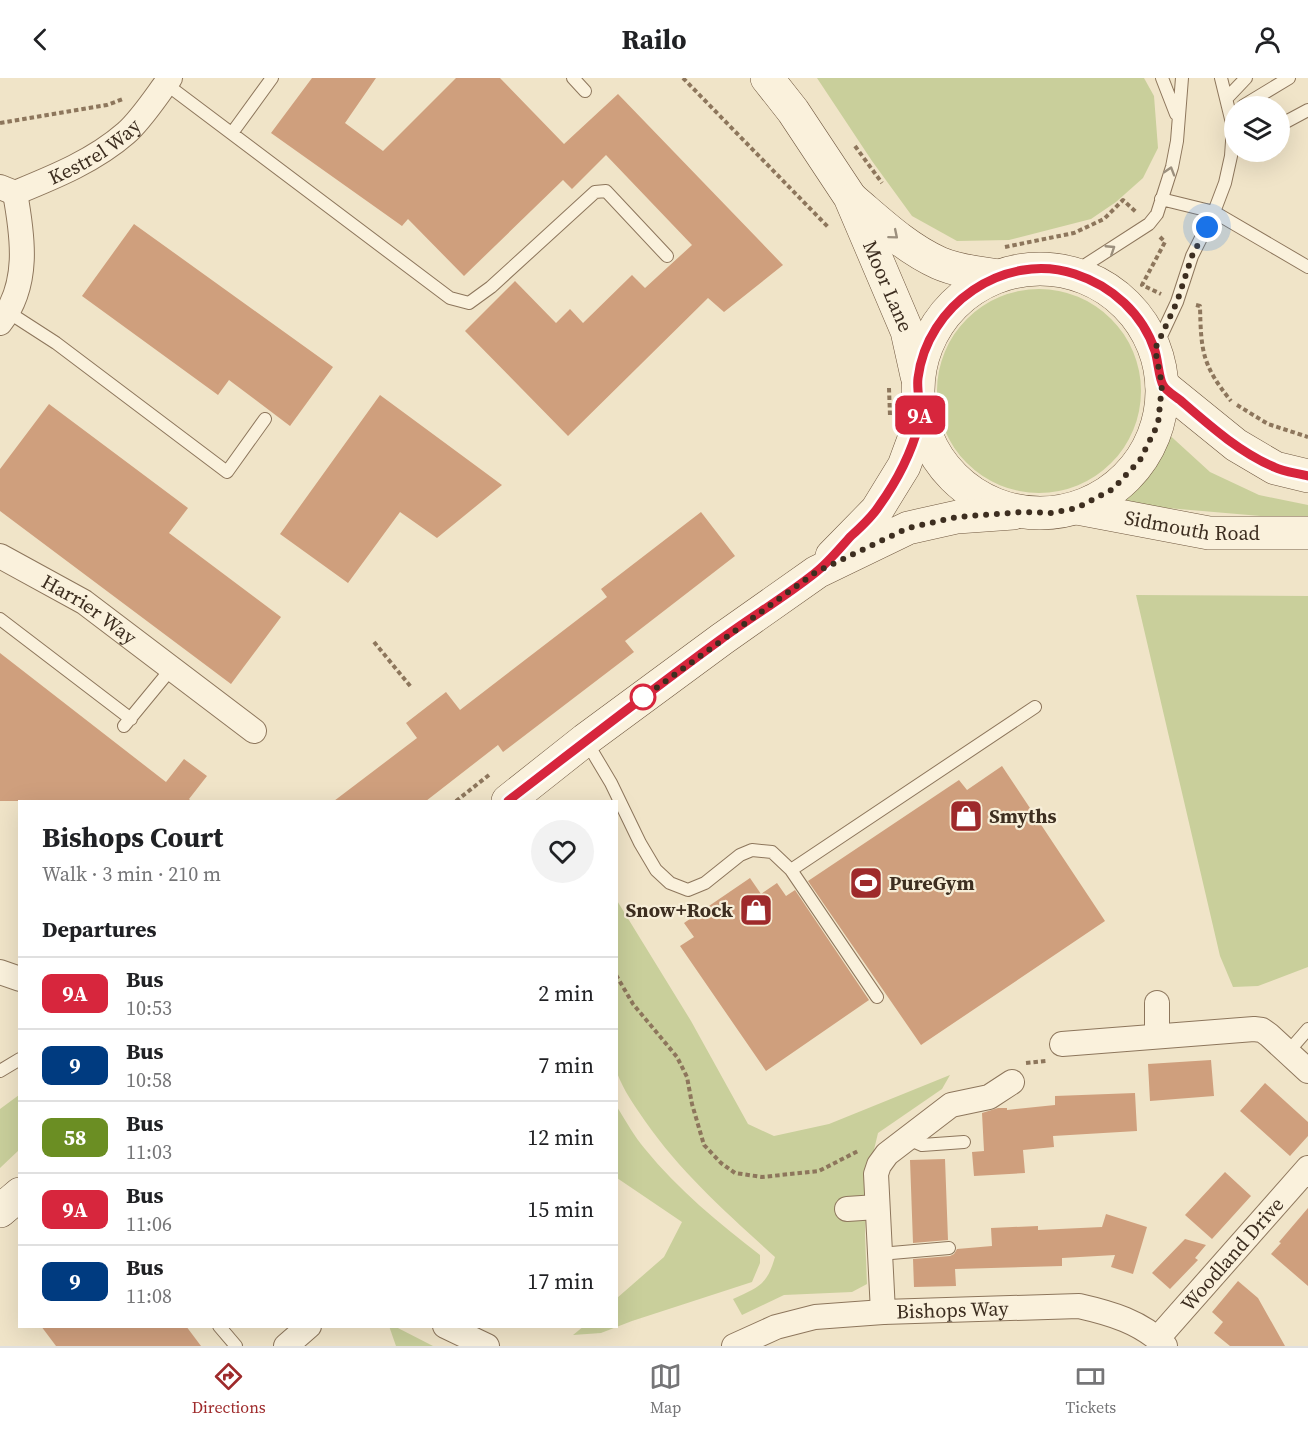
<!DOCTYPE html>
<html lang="en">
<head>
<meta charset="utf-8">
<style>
  :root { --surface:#fff; --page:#f2f2f2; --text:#202124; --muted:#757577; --line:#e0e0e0; --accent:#9e2a2b }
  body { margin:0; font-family:"Source Serif 4",serif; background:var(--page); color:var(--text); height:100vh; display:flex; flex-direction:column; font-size:22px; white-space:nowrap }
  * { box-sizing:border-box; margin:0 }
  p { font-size:20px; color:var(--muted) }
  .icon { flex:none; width:33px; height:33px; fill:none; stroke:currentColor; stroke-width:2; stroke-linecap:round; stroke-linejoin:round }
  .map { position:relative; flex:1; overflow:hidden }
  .details { position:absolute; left:18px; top:722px; width:600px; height:528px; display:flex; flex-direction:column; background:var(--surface); border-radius:0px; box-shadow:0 6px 24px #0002 }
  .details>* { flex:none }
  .badge { padding:0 12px; border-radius:9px; font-size:21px; line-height:39px }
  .controls { position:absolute; left:1224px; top:18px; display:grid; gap:12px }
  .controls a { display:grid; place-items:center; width:66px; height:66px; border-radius:50%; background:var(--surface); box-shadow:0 6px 24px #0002; font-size:30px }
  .you { position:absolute; width:30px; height:30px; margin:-15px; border:4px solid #fff; border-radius:50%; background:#1a73e8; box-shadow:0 0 0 9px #1a73e833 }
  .map>.badge { position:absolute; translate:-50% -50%; box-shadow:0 0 0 3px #fff }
  h2 { padding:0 24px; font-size:22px; line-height:54px }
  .round { display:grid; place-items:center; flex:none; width:63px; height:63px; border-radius:32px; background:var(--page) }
  .head { display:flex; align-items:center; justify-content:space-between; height:102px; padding:0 24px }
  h1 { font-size:28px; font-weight:700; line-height:45px }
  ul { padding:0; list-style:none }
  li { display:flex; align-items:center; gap:18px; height:72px; padding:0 24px; border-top:2px solid var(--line) }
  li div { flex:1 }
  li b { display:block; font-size:22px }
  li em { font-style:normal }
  li .badge { min-width:66px; font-weight:700; text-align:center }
  header { display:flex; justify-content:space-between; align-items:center; height:78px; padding:0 24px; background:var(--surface); font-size:27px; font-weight:700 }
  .dock { display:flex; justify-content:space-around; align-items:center; height:84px; border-top:2px solid var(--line); background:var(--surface); font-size:16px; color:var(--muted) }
  .dock a { display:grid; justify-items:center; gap:3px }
  .dock .on { color:var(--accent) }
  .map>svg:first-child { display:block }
  .green { fill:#c9cf9b }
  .building { fill:#cf9f7d }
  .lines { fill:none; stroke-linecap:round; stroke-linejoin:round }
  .lane-casing { stroke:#8d765c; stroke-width:14 }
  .street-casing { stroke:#8d765c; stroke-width:26 }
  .secondary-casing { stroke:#6f573f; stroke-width:34 }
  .path { stroke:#8d765c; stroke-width:4; stroke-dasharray:4.5 3; stroke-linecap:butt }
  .lane { stroke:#faf1dc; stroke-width:12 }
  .street { stroke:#faf1dc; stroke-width:24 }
  .secondary { stroke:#faf1dc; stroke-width:33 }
  .oneway { stroke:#9c907e }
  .line-casing { stroke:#fff; stroke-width:14 }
  .line { stroke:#d7263d; stroke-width:9 }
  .walk { stroke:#3d2e20; stroke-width:6; stroke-dasharray:0 10.8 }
  .stop-dot { fill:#fff; stroke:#d7263d; stroke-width:3 }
  .labels { text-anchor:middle; stroke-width:4.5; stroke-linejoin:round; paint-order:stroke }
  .street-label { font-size:20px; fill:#3d2e20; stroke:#f7eed8 }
  .poi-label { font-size:20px; font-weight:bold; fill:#3d2e20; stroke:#f7eed8; text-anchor:start }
</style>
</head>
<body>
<header><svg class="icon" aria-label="back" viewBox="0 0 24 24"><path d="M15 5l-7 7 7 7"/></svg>Railo<svg class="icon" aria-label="person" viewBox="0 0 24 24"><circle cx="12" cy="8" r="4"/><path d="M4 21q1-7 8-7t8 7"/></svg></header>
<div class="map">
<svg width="1308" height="1268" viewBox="0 0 1308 1268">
  <rect width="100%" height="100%" fill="#f0e4c8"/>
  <path class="green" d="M817,0H1144L1154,18L1158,70L1143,100L1116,124L1091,141L1009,162L957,163L912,138L872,83Z
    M937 313a102 102 0 1 1 204 0a102 102 0 1 1-204 0Z
    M1164,352L1210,394L1259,417L1308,427V442L1144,428L1116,423C1132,408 1152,392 1160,371C1163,366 1163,358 1164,352Z
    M1136,517L1308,518V889L1258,908L1233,909L1220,878Z
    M616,821L691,943L748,1046L774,1058L829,1046L950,997L942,1011L878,1055L867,1101L865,1157L867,1206L852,1214L784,1217L742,1237L733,1221C759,1209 767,1207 775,1179C728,1136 682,1096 645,1043C634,1027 624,1013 617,995Z
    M19,1017V1072L0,1090V1031Z
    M617,1029C626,1043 634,1058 645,1071C678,1112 719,1145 760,1177V1185L752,1204L632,1243L601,1255L573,1257L584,1248H616L617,1220L664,1179L682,1144L617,1100Z
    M389,1248H394L433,1268H396Z"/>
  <path class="building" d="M312,0H376L345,45L383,73L456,0H500L564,66L618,16L783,187L724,234L708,220L568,358L465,253L515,203L556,245L570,231L583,245L632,197L645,210L692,167L606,77L572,111L563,102L464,198L408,141L402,148L271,55Z
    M134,146L333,289L290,348L229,302L218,317L82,218Z
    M380,317L502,407L437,460L400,434L348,505L280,456Z
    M49,326L188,430L169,455L281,539L231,606L0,433V391Z
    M701,434L735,478L625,563L634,574L503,674L498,667L426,723H334L417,660L406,645L446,614L460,632L607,519L601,511Z
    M0,575L166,704L184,681L207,698L189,721L191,723H0Z
    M1002,688L1105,843L921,967L808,803L959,702L967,712Z
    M750,800L761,816L777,805L786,818L795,812L869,922L766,993L680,868L694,859L684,845Z
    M1211,982L1214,1018L1150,1023L1148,986Z
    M1265,1005L1308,1044V1058L1290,1078L1240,1033Z
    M1135,1015L1137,1053L1053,1058L1054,1069L1023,1072L1025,1095L974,1098L972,1074L984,1073L982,1035L998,1030H1007V1032L1055,1027V1018Z
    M945,1081L948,1162L913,1165L910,1082Z
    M1225,1094L1251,1118L1212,1161L1185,1137Z
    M1308,1130V1208L1271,1176L1281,1165L1279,1164Z
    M1106,1136L1147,1149L1133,1196L1111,1189L1115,1177L1062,1180V1188L955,1191L956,1208L914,1209L913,1181L950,1178L954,1176L957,1171L992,1168L991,1150L1038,1148V1152L1102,1149Z
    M1185,1161L1206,1167L1195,1180L1198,1182L1170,1211L1152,1195Z
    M1238,1203L1258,1220L1285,1268H1230L1214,1255L1223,1244L1212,1234Z
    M41,1248H186L201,1268H56Z"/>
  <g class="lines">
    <defs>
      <path id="lane" d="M573,0L585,13
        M1162,0L1176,36
        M166,6L450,220L469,225L491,209L595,114L606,113L667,178
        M1227,20L1246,0
        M1243,28L1289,0
        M1280,47L1308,32
        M232,55L272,0
        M1161,121L1214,134L1308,189
        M1073,195L1149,146L1157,136L1172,89L1177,63L1182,0
        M8,234L56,265L227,394L265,341
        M1155,271L1177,224L1192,178L1214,134L1225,105L1231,78L1233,49L1221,0
        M0,541L131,641
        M124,648L171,591
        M586,663L611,705L640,765L656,792L670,805L688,812L705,805L740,777L752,772L772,774L791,792L877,919
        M791,792L1035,629
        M1288,974L1308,951
        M0,993L20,981
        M906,1060L922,1067L964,1064
        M880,1176L949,1170
        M219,1248L236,1268"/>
      <g id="street">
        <path id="s1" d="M0,109L15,115C54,99 94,83 126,55C142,41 157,17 170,0"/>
        <path d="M0,245C30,207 23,159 15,115"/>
        <path id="s2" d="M0,478L84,524L254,653"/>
        <path d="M0,894L20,901"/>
        <path d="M1157,958V925"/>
        <path d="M1062,966L1254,951L1262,952L1269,957L1308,993"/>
        <path d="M847,1131L877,1129"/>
        <path d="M883,1234L876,1096L879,1087L887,1076L951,1027L989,1019L1012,1004"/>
        <path d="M445,1248L487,1268"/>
        <path id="s3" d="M1158,1260L1308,1090"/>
        <path d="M286,1268L309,1248"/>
        <path id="s4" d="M734,1268L776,1249L815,1239L883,1234L1079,1228C1110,1235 1142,1244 1165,1268"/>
      </g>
      <g id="secondary">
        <path id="s5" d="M767,0L793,33L850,119L907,253L917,298"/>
        <path d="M853,122C880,145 906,170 939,185C957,193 979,195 998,198"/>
        <circle cx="1040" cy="313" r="122"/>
        <path d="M1162,307L1236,367L1275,390L1308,398"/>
        <path id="s6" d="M1077,430L1209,455H1308"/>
        <path d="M832,478L877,432L904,388L921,342"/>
        <path d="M508,723L585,662L722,561L817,494L908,450L957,439L1013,435"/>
        <path d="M0,1133L20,1116"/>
      </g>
    </defs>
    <use href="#lane" class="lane-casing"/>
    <use href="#street" class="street-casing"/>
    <use href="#secondary" class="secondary-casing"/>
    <path class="path" d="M683,0L829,150
      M0,45L107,27L123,21
      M855,68L882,105
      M1160,159L1165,164L1142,207L1161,216
      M1005,169L1074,155L1104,141L1123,122L1136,134
      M1196,227L1200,228C1201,273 1202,287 1231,323
      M889,310L890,338
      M1237,327L1268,346L1308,359
      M374,564L411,609
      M456,723L489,697
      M616,897L633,926L677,979L687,999L692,1026L704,1067L721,1085L735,1095L762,1099L819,1093L858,1073
      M1026,985L1046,983"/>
    <use href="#lane" class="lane"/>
    <use href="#street" class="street"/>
    <use href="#secondary" class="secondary"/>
  </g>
  <defs><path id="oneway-chevron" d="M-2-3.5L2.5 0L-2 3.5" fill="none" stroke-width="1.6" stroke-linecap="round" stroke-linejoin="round" transform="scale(1.5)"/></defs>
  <g class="oneway">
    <use href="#oneway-chevron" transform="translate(1170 93) rotate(-73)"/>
    <use href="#oneway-chevron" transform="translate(894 157) rotate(40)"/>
    <use href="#oneway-chevron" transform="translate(1111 171) rotate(-33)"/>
  </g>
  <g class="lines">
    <defs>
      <path id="line" d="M508,723C578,669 649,614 720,562C751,539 785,519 815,495C828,485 840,470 851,458C861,449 872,439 879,428C897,403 911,376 919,346C923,332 916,315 918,300C927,227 1004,173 1075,196C1112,208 1143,236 1155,273C1158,282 1159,301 1163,307C1166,313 1175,318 1180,322C1209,347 1239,374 1274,389C1284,394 1297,395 1308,398"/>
    </defs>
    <use href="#line" class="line-casing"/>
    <use href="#line" class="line"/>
    <path class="walk" d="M643,619L637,624L816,494L908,450L957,439L1023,434L1051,435L1077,430L1113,411L1140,382L1158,346L1162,307L1155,271L1177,224L1192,178L1207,149"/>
  </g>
  <defs>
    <symbol id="shop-square" viewBox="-11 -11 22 22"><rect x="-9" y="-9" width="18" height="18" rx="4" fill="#9e2a2b" stroke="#f7eed8"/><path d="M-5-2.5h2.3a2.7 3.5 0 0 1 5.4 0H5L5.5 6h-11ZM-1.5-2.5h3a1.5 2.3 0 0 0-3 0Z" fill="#fff"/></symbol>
    <symbol id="stadium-square" viewBox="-11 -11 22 22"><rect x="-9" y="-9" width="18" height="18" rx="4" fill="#9e2a2b" stroke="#f7eed8"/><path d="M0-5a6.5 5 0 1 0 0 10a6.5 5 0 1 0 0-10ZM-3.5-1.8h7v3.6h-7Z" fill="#fff"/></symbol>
  </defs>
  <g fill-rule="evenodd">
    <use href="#shop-square" x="947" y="719" width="38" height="38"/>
    <use href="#stadium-square" x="847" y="786" width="38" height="38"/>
    <use href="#shop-square" x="737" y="813" width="38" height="38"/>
  </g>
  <circle class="stop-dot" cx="643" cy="619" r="12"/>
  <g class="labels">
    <g class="street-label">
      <text dy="7" stroke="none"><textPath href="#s1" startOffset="106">Kestrel Way</textPath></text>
      <text dy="7" stroke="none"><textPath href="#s5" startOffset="242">Moor Lane</textPath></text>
      <text dy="7" stroke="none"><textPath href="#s6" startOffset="117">Sidmouth Road</textPath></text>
      <text dy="7" stroke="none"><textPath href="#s2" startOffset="104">Harrier Way</textPath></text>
      <text dy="7" stroke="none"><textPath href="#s3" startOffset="112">Woodland Drive</textPath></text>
      <text dy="7" stroke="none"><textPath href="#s4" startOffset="224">Bishops Way</textPath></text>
    </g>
    <g class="poi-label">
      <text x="989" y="745">Smyths</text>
      <text x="889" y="812">PureGym</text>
      <text x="733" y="839" text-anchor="end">Snow+Rock</text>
    </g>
  </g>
</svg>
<div class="controls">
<a><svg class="icon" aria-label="layers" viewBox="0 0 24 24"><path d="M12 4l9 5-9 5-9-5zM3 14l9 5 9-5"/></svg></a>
</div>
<div class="you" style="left:1207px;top:149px"></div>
<b class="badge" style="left:920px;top:337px;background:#d7263d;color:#fff">9A</b>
<section class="details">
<div class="head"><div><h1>Bishops Court</h1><p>Walk · 3 min · 210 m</p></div><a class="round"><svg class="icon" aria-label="heart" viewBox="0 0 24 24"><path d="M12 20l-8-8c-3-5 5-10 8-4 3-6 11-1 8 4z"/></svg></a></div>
<h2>Departures</h2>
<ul>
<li><span class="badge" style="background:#d7263d;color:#fff">9A</span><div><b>Bus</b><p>10:53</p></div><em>2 min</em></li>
<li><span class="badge" style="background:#003b80;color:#fff">9</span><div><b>Bus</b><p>10:58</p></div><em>7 min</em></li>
<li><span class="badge" style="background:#6b8e23;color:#fff">58</span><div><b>Bus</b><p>11:03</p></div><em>12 min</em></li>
<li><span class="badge" style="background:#d7263d;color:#fff">9A</span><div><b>Bus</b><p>11:06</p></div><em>15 min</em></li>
<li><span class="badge" style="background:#003b80;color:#fff">9</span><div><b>Bus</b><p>11:08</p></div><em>17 min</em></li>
</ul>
</section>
</div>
<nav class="dock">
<a class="on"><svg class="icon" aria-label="directions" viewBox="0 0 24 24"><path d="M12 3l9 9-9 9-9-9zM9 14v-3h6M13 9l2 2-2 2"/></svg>Directions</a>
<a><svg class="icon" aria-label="map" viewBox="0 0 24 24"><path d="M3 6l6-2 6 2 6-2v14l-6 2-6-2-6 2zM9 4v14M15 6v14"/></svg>Map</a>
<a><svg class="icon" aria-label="tickets" viewBox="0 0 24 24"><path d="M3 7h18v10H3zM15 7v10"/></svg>Tickets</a>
</nav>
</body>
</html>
